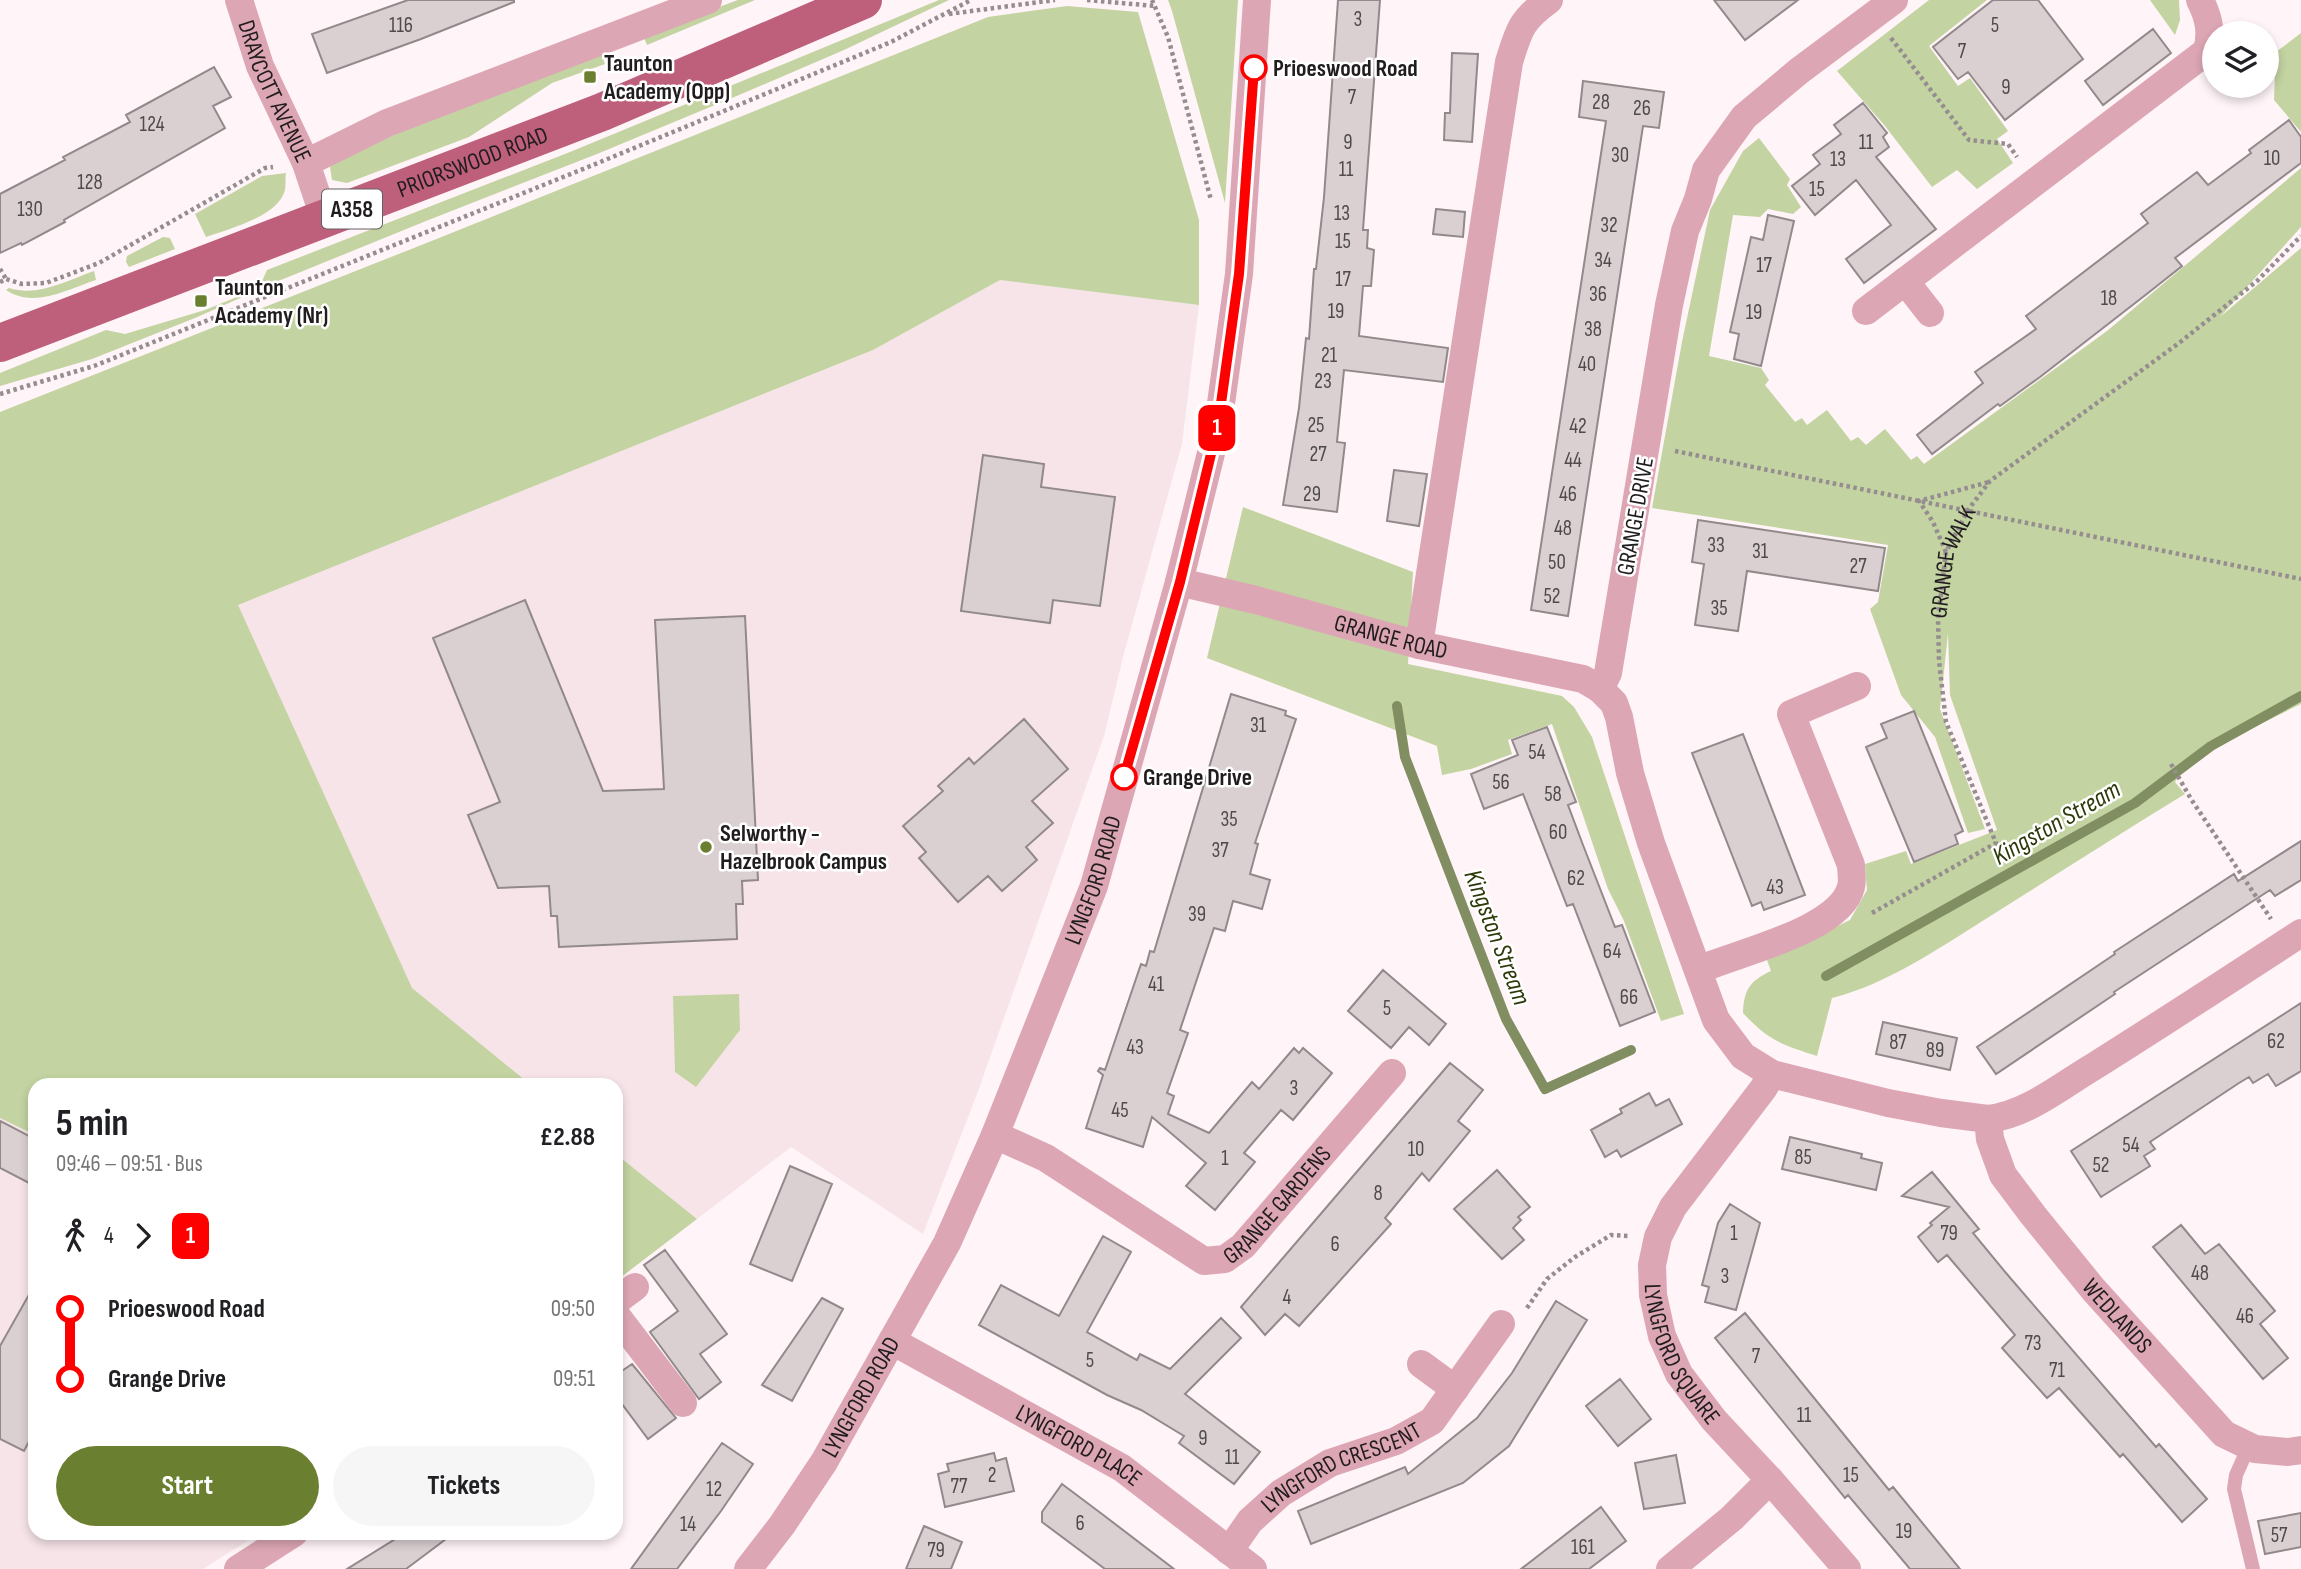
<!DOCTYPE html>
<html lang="en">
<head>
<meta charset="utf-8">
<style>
  :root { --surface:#fff; --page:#f6f6f6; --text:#202124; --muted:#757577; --accent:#6b7f30 }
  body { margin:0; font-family:"Sofia Sans Condensed",sans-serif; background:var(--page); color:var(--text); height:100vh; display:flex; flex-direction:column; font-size:26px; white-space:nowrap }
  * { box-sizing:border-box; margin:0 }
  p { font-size:23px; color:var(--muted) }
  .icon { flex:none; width:38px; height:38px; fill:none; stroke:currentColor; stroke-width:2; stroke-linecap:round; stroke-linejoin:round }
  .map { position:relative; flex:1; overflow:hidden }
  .drawer { position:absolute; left:28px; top:1078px; width:595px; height:462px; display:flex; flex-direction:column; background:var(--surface); border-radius:21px; box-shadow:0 4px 10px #0003 }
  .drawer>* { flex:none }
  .badge { padding:0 14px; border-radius:10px; font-size:24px; line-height:46px }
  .buttons { position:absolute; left:2202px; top:21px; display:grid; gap:14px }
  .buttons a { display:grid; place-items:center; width:77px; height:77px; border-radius:50%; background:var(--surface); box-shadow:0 4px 10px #0003; font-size:35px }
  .map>.badge { position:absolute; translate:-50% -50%; box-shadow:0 0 0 4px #fff }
  .legs { display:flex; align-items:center; gap:10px; height:77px; padding:0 28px; font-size:23px }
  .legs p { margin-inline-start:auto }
  .overview { display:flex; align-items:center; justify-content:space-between; height:119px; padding:0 28px }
  h1 { font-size:38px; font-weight:700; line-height:52px }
  .primary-button { display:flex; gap:14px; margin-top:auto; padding:14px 28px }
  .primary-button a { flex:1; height:80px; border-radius:42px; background:var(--accent); color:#fff; font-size:28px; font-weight:700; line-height:80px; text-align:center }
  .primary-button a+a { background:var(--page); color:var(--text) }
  ul { padding:0 28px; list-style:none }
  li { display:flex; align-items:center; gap:24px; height:70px; font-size:26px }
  li i { display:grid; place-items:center; width:10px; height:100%; margin:0 9px; background:currentColor }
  li i::after { content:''; width:18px; height:18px; margin:-9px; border:5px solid; border-radius:50%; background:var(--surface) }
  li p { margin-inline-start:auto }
  li:first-child i { background:linear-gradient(#0000 50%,currentColor 0) }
  li:last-child i { background:linear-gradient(currentColor 50%,#0000 0) }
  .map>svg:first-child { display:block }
  .built { fill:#f7e4e9 }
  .green { fill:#c3d3a1 }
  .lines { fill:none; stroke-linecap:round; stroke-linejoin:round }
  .stream { stroke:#818e62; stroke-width:10 }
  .building { fill:#dad0d2; stroke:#92898b; stroke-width:2 }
  .path { stroke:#958d8f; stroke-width:4.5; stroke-dasharray:3.5 3.5; stroke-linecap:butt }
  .lane { stroke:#dda6b4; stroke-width:14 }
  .street { stroke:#dda6b4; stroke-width:28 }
  .primary { stroke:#be5f7c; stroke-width:38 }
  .line-1-casing { stroke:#fff; stroke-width:16 }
  .line-1 { stroke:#f00; stroke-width:10 }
  .stop-1-dot { fill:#fff; stroke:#f00; stroke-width:3.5 }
  .poi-dot { fill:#6b7f30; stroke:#fff; stroke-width:2.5 }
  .labels { text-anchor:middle; stroke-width:5; stroke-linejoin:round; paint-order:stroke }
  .number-label { font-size:21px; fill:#4f4a4b }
  .shield { fill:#fff; stroke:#646162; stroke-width:2 }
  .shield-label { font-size:23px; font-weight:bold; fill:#211d1e }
  .poi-label { font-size:24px; font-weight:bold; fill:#211d1e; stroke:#fff; text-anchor:start }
  .stop-label { font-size:24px; font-weight:bold; fill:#211d1e; stroke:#fff; text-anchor:start }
  .street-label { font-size:24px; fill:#211d1e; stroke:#fff }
  .water-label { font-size:26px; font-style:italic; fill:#2e3a0a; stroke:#fff }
</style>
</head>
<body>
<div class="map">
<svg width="2301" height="1569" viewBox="0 0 2301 1569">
  <rect width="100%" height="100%" fill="#fff4f7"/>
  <path class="built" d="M1000,280L1199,305L1182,444L1123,657L1104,736L977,1094L923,1234L791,1147L697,1219L616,1154V1085H531L412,989L237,605L873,350Z
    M0,1118L35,1135V1533H260L203,1569H0Z"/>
  <path class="green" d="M738,0H755L647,45L643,35Z
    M939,0H949L844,50L739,95L597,154L426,221L276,282L195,318L92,359L0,386V373L106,330L125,334L205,310L259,288L267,270L570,152Z
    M1168,0H1238L1225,203L1172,11Z
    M1929,0H1987L1929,46L1958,86L1970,78L2008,131L1997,139L2013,163L1977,189L1957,170L1932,187L1885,126L1837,71Z
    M2150,0H2179L2180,20L2175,35Z
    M1067,6L1138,12L1199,220V305L1000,280L873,350L238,605L412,988L531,1085H35V1135L0,1118V412L434,240L988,17Z
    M2301,33V132L2274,100L2276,52Z
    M600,51L605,64L552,83L469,137L347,183L332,180L330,167L336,162L411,127Z
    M1759,138L1790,179L1787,185L1801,207L1793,214L1768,209L1760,217L1733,215L1709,356L1761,368L1769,380L1765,385L1795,422L1802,418L1807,425L1827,410L1851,441L1858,437L1866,445L1885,429L1911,460L1917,456L1924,464L2107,331L2301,168V227L2220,317L2301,248V704L2246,731L2183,768L2175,782L2185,794C2118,835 2051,878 1984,920C1936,950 1887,984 1832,998L1817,1056C1781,1044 1769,1041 1743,1013C1744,989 1750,981 1771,971L1767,960L1850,920L1867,890L1865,864L1906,851L1911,864L1997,830L1950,695L1948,633L1940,709L1985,829L1968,833L1935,737L1901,695L1870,609L1878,602L1888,545L1652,508L1682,342L1710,210L1743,151Z
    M286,173C285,178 286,185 285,190C278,217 228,229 206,237L195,214L262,176Z
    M163,237L170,238L175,249L129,267L126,262L127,256Z
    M94,271L96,280C68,289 34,309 6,290L9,288C38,297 66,281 94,271Z
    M1243,507L1413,572L1408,664L1562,696L1574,707L1592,737L1684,1014L1661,1021L1624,921L1608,889L1552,724L1508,740L1512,754L1471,769L1442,775L1437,746L1207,658Z
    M739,994L740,1030L696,1087L675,1072L673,996Z
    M616,1154L697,1219L616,1281Z"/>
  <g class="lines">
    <path class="stream" d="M1397,706L1405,757L1506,1019L1545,1089L1631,1050
      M1826,976L2135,803L2211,746L2301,696"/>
  </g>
  <path class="building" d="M408,0H514V2L421,39L327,73L312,34Z
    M1338,0H1380L1363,230H1368L1367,248L1374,250L1371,286H1363L1359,336L1448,348L1443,382L1344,370L1337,442L1345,443L1337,512L1283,505L1299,408L1306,338L1309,339L1314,269H1316L1324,197Z
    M1714,0H1798L1745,40Z
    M1993,0H2038L2083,59L2005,120L1968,72L1958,79L1933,47Z
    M2153,29L2171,53L2103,105L2085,81Z
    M1452,53L1478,54L1472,142L1444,140L1445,113H1450Z
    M214,67L231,97L213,106L225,128L64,220L65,222L22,245L21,243L0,253V194L65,160L63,157L130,122L126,115Z
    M1583,81L1664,92L1659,128L1643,126L1568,616L1531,610L1606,121L1579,117Z
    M1863,103L1887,133L1883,137L1889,147L1876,157L1936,229L1864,283L1846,259L1891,225L1856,180L1815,215L1792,186L1820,164L1813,155L1841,134L1834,125Z
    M2289,120L2301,137V163L2175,258L2182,266L2148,293L2040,377L2000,406L1998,404L1932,454L1917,435L1983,383L1975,372L2036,329L2026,316L2148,223L2141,214L2197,172L2208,185L2251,153L2249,150Z
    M1436,209L1465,212L1463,237L1433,234Z
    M1768,215L1794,221L1761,366L1734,359L1739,334L1730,332L1751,237L1763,240Z
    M983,455L1044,464L1041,487L1115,497L1100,606L1053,600L1050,623L961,611Z
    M1394,470L1427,474L1419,526L1387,521Z
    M1698,520L1885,548L1878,591L1747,571L1738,631L1695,625L1704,564L1692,562Z
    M525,600L603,791L664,789L655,620L745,616L758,880L742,881L743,904H736L737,939L559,947L557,916H551L549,886L498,888L468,815L500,802L433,638Z
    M1231,694L1286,711L1285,715L1296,719L1255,843L1258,844L1250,874L1270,880L1262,909L1233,901L1225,931L1214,928L1180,1030L1188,1033L1167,1093L1174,1096L1168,1114L1209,1133L1252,1082L1259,1089L1294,1048L1299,1053L1303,1048L1332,1073L1293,1120L1281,1110L1244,1153L1255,1162L1215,1210L1186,1186L1206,1163L1152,1117L1143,1147L1086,1128L1103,1075L1098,1071L1100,1068L1105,1070L1141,964L1146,966L1150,951L1154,952Z
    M1914,711L1963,831L1955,835L1958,844L1914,862L1866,747L1887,738L1881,724Z
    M1024,719L1068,769L1032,801L1053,823L1026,847L1037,860L1002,891L988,876L958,902L919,858L926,852L903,826L943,791L938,786L969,758L974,764Z
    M1547,727L1576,802L1568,805L1583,845L1615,927L1622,925L1655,1012L1620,1026L1573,904L1567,906L1523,794L1484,809L1471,774L1518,755L1512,740Z
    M1743,734L1805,895L1764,910L1761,902L1752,906L1692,753Z
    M2301,841V880L2275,896L2270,890L2114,992L2115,994L1996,1074L1977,1047L2115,954L2114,952L2234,874L2238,881Z
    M1383,970L1446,1024L1429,1045L1409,1027L1391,1048L1348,1011Z
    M2301,1003V1071L2276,1086L2268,1074L2253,1083L2249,1077L2239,1083L2150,1142L2155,1149L2144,1156L2150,1166L2101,1197L2071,1151Z
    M1883,1022L1957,1038L1950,1070L1876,1054Z
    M1450,1063L1483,1090L1458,1121L1470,1131L1429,1181L1422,1173L1385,1218L1391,1224L1299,1326L1285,1314L1265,1335L1241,1307Z
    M1649,1093L1656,1106L1669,1099L1682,1124L1621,1157L1617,1150L1605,1157L1591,1130L1622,1113L1620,1109Z
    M0,1121L35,1139V1186L0,1168Z
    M1790,1137L1862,1154L1861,1158L1882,1163L1876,1190L1782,1169Z
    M790,1166L832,1184L792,1281L750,1264Z
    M1497,1170L1530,1207L1518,1217L1521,1220L1513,1228L1524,1240L1502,1259L1454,1209Z
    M1932,1172L1979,1229L1973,1233L2006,1273L2156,1447L2159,1444L2207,1499L2182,1522L2123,1454L2120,1457L2059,1388L2047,1398L2002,1348L2015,1335L1947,1255L1938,1262L1918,1237L1932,1225L1930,1223L1949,1207L1902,1196Z
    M1730,1204L1760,1223L1736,1310L1705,1302L1709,1287L1702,1285L1718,1223Z
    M2181,1225L2205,1254L2219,1244L2275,1311L2260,1324L2288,1358L2263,1379L2153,1247Z
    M1103,1236L1131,1252L1087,1332L1137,1360L1140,1354L1170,1369L1221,1318L1241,1338L1185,1394L1260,1452L1234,1484L1179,1443L1184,1436L1141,1410L1107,1395L979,1325L1001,1285L1059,1316Z
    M665,1250L727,1334L700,1354L721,1382L699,1399L650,1332L678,1311L644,1265Z
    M35,1284V1430L24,1451L0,1439V1346Z
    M822,1298L843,1309L792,1401L762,1385Z
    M1556,1301L1587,1320L1509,1446L1463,1483L1311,1544L1298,1511L1405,1467L1408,1474L1477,1418L1512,1373Z
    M1745,1313L1889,1490L1893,1487L1960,1569H1910L1848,1495L1845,1498L1715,1338Z
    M632,1364L676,1418L648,1439L616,1396V1375Z
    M1620,1379L1651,1419L1618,1446L1586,1406Z
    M722,1443L753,1464L721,1511L677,1569H631Z
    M994,1453L996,1461L1006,1458L1014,1491L945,1507L938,1474L949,1471L947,1464Z
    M1676,1455L1685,1503L1644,1509L1635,1463Z
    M1062,1484L1102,1514L1174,1569H1105L1042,1522V1512Z
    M1601,1507L1626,1541L1589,1569H1521Z
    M2301,1513V1547L2265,1554L2258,1521Z
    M924,1526L962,1542L951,1569H906Z
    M405,1533H454L406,1569H347Z"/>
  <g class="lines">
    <g class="path">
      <path d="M1087,0L1155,6"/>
      <path d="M1152,0L1168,37L1211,200"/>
      <path d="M949,14L1055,0"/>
      <path d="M1891,38L1969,140L2008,144L2017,157"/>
      <path d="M0,269L6,279"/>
      <path d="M0,282L6,279L22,284L46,283L99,263L265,168L273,167"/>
      <path d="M0,394L94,366L593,165L891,42L971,0"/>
      <path d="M1675,451L2301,579"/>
      <path d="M1946,552L1933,522L1919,501L1989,482"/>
      <path d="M2171,764L2191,799L2271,919"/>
      <path id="s1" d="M1872,913L1996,843L1946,722L1939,661L1938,619L1946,552L1968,510L1990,481L2179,343L2257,281L2301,236"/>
      <path d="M1527,1308L1547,1279L1575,1257L1611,1235L1629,1236"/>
    </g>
    <path class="lane" d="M2249,1446L2236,1475L2234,1489L2253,1569"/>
    <g class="street">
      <path id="s2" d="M239,0L260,66L306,163L325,220"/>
      <path id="s3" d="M1894,0L1799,71L1744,117L1706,170L1698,199L1685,231L1669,305L1608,673L1600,689L1614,703L1619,717L1630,773L1651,843L1716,1020L1743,1056L1772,1074L1888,1103L1941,1113L1988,1119L1990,1139L2003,1175L2033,1215L2093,1289L2224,1434L2255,1449L2288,1452L2301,1450"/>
      <path d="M306,163L387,123L708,0"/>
      <path d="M1905,281L1930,313"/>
      <path d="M1866,311L2207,51C2212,32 2209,18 2200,0"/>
      <path id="s4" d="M1179,582L1256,600L1419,645L1583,679L1600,689"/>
      <path d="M1419,645L1509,62C1519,30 1521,20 1549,0"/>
      <path d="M1698,970C1736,953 1840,931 1851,887C1853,880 1851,871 1851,865L1791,714L1857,686"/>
      <path id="s5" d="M1772,1074L1763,1089L1673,1207L1658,1237L1652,1265L1653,1295L1662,1336L1679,1374L1714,1420L1770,1480L1847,1569"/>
      <path d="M1988,1119C2026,1115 2061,1086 2093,1067C2163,1023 2232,978 2301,933"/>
      <path id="s6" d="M995,1135L1046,1158L1204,1261L1225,1259L1243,1246L1392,1073"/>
      <path d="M616,1301L635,1287"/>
      <path d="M616,1315L683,1403"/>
      <path id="s7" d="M892,1341L1122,1468L1253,1569"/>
      <path d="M1421,1364L1455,1389"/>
      <path id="s8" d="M1229,1551L1250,1521L1281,1493L1330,1463L1396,1441L1432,1421L1501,1324"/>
      <path d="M238,1569L294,1533"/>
      <path id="s9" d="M748,1569L782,1525L824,1462L947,1243L995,1135L1094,886L1179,582L1218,425L1239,274L1257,0"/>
      <path d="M1670,1569L1732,1518L1770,1480"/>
    </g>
    <path class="primary" id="s10" d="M0,343L602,112L863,0"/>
  </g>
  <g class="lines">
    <defs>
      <path id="line-1" d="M1124,777L1180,582L1218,425L1239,274L1254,68"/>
    </defs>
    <use href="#line-1" class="line-1-casing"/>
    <use href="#line-1" class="line-1"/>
  </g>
  <g class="stop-1-dot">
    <circle cx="1254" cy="68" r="12"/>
    <circle cx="1124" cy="777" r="12"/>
  </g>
  <g class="poi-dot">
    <rect x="583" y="70" width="14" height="14" rx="3.5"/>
    <rect x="194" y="294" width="14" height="14" rx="3.5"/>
    <circle cx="706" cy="847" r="7"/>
  </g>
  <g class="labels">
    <g class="number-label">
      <text x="1358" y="26">3</text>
      <text x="401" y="32">116</text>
      <text x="1995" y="32">5</text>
      <text x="1962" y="58">7</text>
      <text x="2006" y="94">9</text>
      <text x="1352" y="104">7</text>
      <text x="1601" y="109">28</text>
      <text x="1642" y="115">26</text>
      <text x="152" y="131">124</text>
      <text x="1348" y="149">9</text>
      <text x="1866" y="149">11</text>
      <text x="1620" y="162">30</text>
      <text x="2272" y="165">10</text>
      <text x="1838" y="166">13</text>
      <text x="1346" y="176">11</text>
      <text x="90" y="189">128</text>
      <text x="1817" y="196">15</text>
      <text x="30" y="216">130</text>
      <text x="1342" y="220">13</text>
      <text x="1609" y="232">32</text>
      <text x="1343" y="248">15</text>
      <text x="1603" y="267">34</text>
      <text x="1764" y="272">17</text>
      <text x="1343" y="286">17</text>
      <text x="1598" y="301">36</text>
      <text x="2109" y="305">18</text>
      <text x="1336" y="318">19</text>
      <text x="1754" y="319">19</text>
      <text x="1593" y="336">38</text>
      <text x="1329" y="362">21</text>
      <text x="1587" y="371">40</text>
      <text x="1323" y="388">23</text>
      <text x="1316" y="432">25</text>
      <text x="1578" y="433">42</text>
      <text x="1318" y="461">27</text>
      <text x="1573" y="467">44</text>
      <text x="1312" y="501">29</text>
      <text x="1568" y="501">46</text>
      <text x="1563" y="535">48</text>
      <text x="1716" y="552">33</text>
      <text x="1760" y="558">31</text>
      <text x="1557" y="569">50</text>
      <text x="1858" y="573">27</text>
      <text x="1552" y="603">52</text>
      <text x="1719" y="615">35</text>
      <text x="1258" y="732">31</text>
      <text x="1537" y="759">54</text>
      <text x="1501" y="789">56</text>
      <text x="1553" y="801">58</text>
      <text x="1229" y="826">35</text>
      <text x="1558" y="839">60</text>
      <text x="1220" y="857">37</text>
      <text x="1576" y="885">62</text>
      <text x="1775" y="894">43</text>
      <text x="1197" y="921">39</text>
      <text x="1612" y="958">64</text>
      <text x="1156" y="991">41</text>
      <text x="1629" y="1004">66</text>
      <text x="1387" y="1015">5</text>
      <text x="2276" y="1048">62</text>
      <text x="1898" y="1049">87</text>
      <text x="1135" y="1054">43</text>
      <text x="1935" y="1057">89</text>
      <text x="1294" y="1095">3</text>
      <text x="1120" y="1117">45</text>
      <text x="2131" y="1152">54</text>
      <text x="1416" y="1156">10</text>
      <text x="1803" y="1164">85</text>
      <text x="1225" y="1165">1</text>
      <text x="2101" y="1172">52</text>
      <text x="1378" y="1200">8</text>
      <text x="1734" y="1240">1</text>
      <text x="1949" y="1240">79</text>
      <text x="1335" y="1251">6</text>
      <text x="2200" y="1280">48</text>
      <text x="1725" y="1283">3</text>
      <text x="1287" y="1304">4</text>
      <text x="2245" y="1323">46</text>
      <text x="2033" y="1350">73</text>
      <text x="1756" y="1363">7</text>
      <text x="1090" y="1367">5</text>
      <text x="2057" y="1377">71</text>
      <text x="1804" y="1422">11</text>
      <text x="1203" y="1445">9</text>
      <text x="1232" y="1464">11</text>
      <text x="992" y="1482">2</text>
      <text x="1851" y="1482">15</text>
      <text x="959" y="1493">77</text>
      <text x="714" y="1496">12</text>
      <text x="1080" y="1530">6</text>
      <text x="688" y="1531">14</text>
      <text x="1904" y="1538">19</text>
      <text x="2279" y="1542">57</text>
      <text x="1583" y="1554">161</text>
      <text x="936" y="1557">79</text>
    </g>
    <rect class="shield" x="322" y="189.5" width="60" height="39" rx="5"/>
    <g class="shield-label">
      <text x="352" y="217">A358</text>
    </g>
    <g class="poi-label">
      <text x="604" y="71">Taunton<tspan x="604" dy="28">Academy (Opp)</tspan></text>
      <text x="215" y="295">Taunton<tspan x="215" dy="28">Academy (Nr)</tspan></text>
      <text x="720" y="841">Selworthy -<tspan x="720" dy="28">Hazelbrook Campus</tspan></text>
    </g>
    <g class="stop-label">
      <text x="1273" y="76">Prioeswood Road</text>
      <text x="1143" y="785">Grange Drive</text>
    </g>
    <g class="street-label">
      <text dy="8" stroke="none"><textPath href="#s2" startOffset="98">DRAYCOTT AVENUE</textPath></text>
      <text dy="8" stroke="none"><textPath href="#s10" startOffset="506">PRIORSWOOD ROAD</textPath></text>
      <text transform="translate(1635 516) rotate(-80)" y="8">GRANGE DRIVE</text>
      <text dy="8" stroke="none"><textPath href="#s1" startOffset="436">GRANGE WALK</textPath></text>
      <text dy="8" stroke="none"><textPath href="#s4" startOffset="219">GRANGE ROAD</textPath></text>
      <text dy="8" stroke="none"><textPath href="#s9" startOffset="774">LYNGFORD ROAD</textPath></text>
      <text dy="8" stroke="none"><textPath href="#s6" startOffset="341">GRANGE GARDENS</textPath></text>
      <text dy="8" stroke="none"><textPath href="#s3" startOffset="1680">WEDLANDS</textPath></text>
      <text dy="8" stroke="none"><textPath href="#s5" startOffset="324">LYNGFORD SQUARE</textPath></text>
      <text dy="8" stroke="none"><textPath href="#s9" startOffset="206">LYNGFORD ROAD</textPath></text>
      <text dy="8" stroke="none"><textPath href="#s7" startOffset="214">LYNGFORD PLACE</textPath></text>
      <text dy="8" stroke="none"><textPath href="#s8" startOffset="144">LYNGFORD CRESCENT</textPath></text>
    </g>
    <g class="water-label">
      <text transform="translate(2056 822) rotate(-30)" y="9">Kingston Stream</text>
      <text transform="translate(1498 937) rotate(69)" y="9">Kingston Stream</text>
    </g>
  </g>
</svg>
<div class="buttons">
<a><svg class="icon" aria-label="layers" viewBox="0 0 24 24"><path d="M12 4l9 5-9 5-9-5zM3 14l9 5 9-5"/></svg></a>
</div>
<b class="badge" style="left:1217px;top:428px;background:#f00;color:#fff">1</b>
<section class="drawer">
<div class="overview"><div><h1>5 min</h1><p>09:46 – 09:51 · Bus</p></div><b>£2.88</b></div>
<div class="legs"><svg class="icon" aria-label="walk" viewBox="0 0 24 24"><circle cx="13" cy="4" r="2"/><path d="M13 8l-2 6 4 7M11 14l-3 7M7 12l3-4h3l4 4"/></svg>4<svg class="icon" aria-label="forward" viewBox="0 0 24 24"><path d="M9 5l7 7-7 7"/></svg><b class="badge" style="background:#f00;color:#fff">1</b></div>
<ul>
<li><i style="color:#f00"></i><b>Prioeswood Road</b><p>09:50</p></li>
<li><i style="color:#f00"></i><b>Grange Drive</b><p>09:51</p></li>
</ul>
<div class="primary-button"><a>Start</a><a>Tickets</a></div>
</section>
</div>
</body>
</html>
